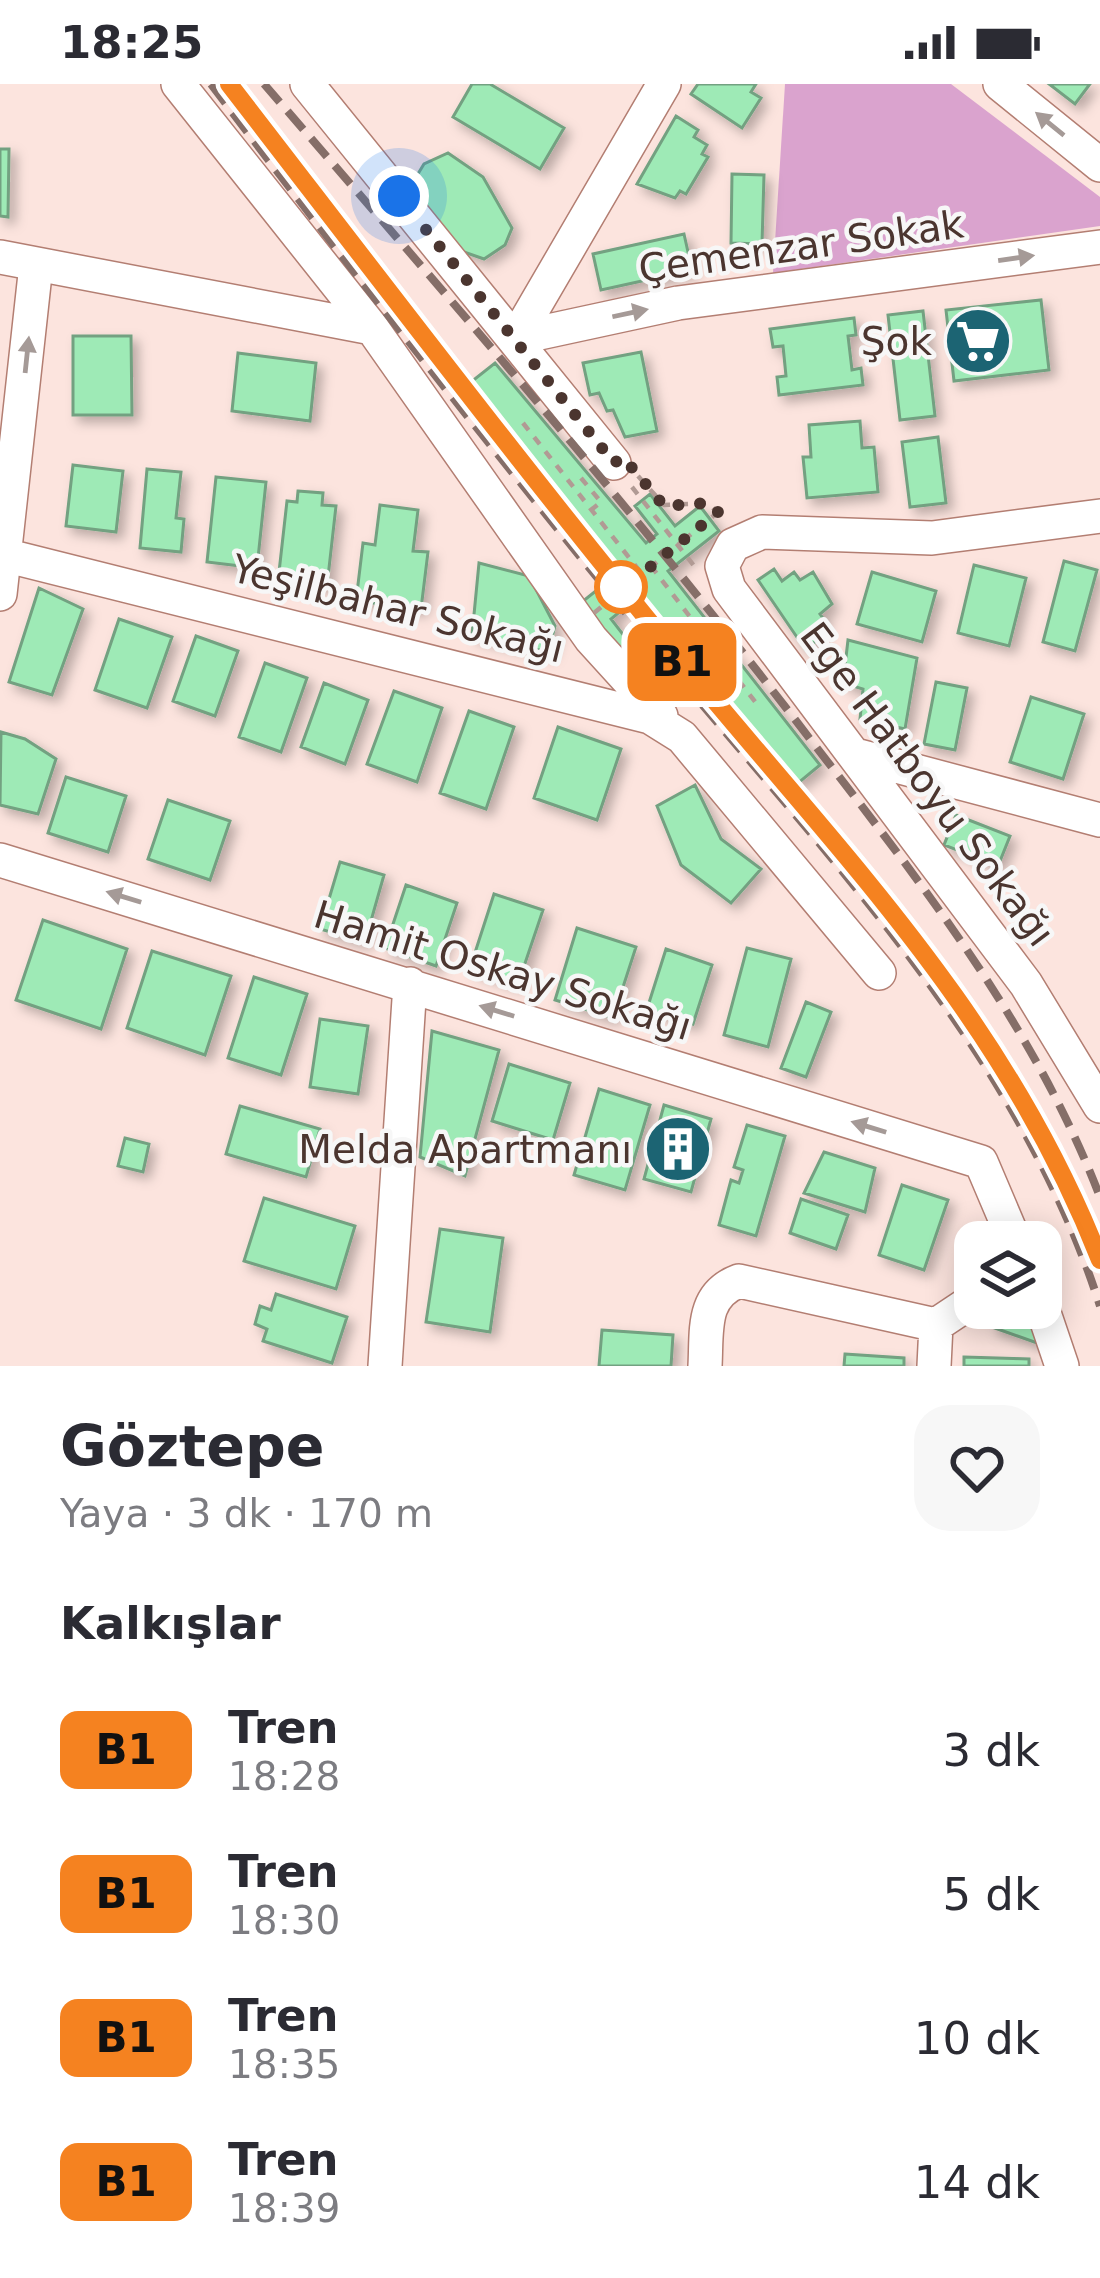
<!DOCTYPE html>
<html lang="tr">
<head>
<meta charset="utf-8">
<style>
  :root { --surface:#fff; --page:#f7f7f7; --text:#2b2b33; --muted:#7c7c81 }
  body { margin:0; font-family:"DejaVu Sans",sans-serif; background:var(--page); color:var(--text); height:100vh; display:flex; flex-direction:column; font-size:45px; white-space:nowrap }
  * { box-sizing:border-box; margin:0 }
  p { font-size:39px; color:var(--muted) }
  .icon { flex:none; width:66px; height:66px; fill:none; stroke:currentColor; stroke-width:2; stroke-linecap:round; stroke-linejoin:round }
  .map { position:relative; height:1282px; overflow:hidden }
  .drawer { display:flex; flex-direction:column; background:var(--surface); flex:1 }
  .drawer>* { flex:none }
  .badge { padding:0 24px; border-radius:18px; font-size:42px; line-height:78px }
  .controls { position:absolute; left:954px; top:1137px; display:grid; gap:24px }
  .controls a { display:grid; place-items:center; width:108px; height:108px; border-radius:24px; background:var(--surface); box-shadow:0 6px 30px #0003; font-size:60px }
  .you { position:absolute; width:60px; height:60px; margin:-30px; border:9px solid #fff; border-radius:50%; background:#1a73e8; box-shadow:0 0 0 18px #1a73e833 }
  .map>.badge { position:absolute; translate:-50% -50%; box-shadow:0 0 0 6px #fff }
  h2 { padding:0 60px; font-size:45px; line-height:108px }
  .round { display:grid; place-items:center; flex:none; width:126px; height:126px; border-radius:36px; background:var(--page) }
  .overview { display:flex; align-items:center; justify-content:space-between; height:204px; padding:0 60px }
  h1 { font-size:57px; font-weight:700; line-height:90px }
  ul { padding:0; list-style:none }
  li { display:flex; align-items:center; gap:36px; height:144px; padding:0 60px }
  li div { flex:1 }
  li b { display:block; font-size:45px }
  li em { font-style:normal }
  li .badge { min-width:132px; font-weight:700; text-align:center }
  .status { display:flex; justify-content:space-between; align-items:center; height:84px; padding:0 60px; background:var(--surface); direction:ltr }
  .status svg { height:33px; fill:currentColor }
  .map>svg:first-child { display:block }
  .green { fill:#daa3ce }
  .building { fill:#9eeab6; stroke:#73a181; stroke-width:3; filter:url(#shadow) }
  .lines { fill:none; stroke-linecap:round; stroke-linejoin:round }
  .minor-casing { stroke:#b37e72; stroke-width:36 }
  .path { stroke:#b19a94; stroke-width:4.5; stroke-dasharray:9 9; stroke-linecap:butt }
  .minor { stroke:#fff; stroke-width:33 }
  .rail { stroke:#856e68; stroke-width:8; stroke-dasharray:24 12; stroke-linecap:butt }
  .path-bridge { stroke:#b19a94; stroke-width:4.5; stroke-dasharray:9 9; stroke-linecap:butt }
  .oneway { fill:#a59a97 }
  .line-casing { stroke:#fff; stroke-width:27 }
  .line { stroke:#f58220; stroke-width:18 }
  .walk { stroke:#4b352f; stroke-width:12; stroke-dasharray:0 21.6 }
  .stop-dot { fill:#fff; stroke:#f58220; stroke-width:6 }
  .labels { text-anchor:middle; stroke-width:9; stroke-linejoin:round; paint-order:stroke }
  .street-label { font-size:39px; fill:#4b352f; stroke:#f7f7f7 }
  .poi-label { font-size:39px; fill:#4b352f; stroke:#f7f7f7; text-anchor:end }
</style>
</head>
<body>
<div class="status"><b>18:25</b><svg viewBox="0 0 49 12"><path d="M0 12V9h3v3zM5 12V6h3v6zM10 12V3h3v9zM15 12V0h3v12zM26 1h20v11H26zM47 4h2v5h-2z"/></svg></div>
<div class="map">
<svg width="1100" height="1282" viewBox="0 0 1100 1282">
  <defs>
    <filter id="shadow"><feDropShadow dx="6" dy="6" stdDeviation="6" flood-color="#0004"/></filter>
  </defs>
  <rect width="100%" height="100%" fill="#fce4de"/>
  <path class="green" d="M785,0H951L1100,113V142L773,189Z"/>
  <path class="building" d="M472,0H490L564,44L540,85L453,33Z
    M698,0H756L751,8L761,14L742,44L691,10Z
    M1049,0H1090L1075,20Z
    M676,32L698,46L694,53L707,61L702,70L708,73L686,110L680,107L675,114L637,100Z
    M0,65H9L8,133L0,132Z
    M448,69L483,93L512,144L505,161L484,175L461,167L425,126L413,98L424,80Z
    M732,90L764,91L762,160L731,159Z
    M684,150L692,186L601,206L593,170Z
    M1041,216L1049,286L954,297L946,226Z
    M923,227L935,332L900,336L888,231Z
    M854,234L856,251L848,252L852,286L861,284L863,301L779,311L777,293L786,292L783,262L773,263L770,245Z
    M73,252H131L132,331H73Z
    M641,268L657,347L625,353L613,326L607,327L599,309L590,311L583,279Z
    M238,269L316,279L310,337L232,327Z
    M495,279L646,459L657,450L635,422L650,410L675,442L700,422L719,447L668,487L820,681L797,700L641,510L611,535L642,575L629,586L577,522L622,486L471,298Z
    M860,337L862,364L874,363L878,408L807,414L803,373H811L809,341Z
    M938,353L946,419L910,423L902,358Z
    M73,381L123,387L116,448L66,442Z
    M147,385L181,388L176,434L184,435L181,468L140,464Z
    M216,393L266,398L257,484L207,478Z
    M298,407L323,409L322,421L336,422L327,502L278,497L287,417L297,418Z
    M380,421L418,426L413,467L428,468L421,525L356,517L363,459L375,461Z
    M1064,477L1097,486L1075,567L1043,558Z
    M479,479L529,492L555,542L548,568L472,551Z
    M974,481L1026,494L1009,562L958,549Z
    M774,485L782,497L794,488L800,496L813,488L832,520L820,530L825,537L816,545L822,553L805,565L758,496Z
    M872,488L936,507L922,558L857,540Z
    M39,504L83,525L52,611L9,598Z
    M119,535L172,553L147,624L95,606Z
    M196,552L238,567L215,632L173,617Z
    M848,556L917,574L905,645L860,635L863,605L843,599Z
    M265,579L307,594L281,668L239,653Z
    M936,598L967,604L955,666L924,660Z
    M324,599L368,616L345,680L301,663Z
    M394,607L442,624L417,698L367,680Z
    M1031,613L1084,630L1063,695L1010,678Z
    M469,627L514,643L486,725L440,709Z
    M558,643L621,665L597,736L534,714Z
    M1,648L25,655L56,675L38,730L0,721Z
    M66,693L126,712L108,768L48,749Z
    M695,701L721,755L761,785L731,819L681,781L657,722Z
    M168,716L230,737L210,796L148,775Z
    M956,731L1010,752L998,782L944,761Z
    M340,778L384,791L365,858L320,845Z
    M406,801L457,819L436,882L385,864Z
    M494,810L543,826L518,900L470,884Z
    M43,836L127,865L101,945L16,916Z
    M577,844L636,863L613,934L555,916Z
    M747,864L791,875L768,963L724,951Z
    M666,865L712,881L693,940L647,925Z
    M152,867L231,892L205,971L127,944Z
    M254,893L307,910L281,991L228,974Z
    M806,918L831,928L806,993L781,984Z
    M320,935L368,942L358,1010L310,1003Z
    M432,947L499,966L465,1092L420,1073Z
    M509,980L570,999L553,1056L492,1037Z
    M599,1005L650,1021L625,1106L574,1091Z
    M664,1021L711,1035L691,1108L644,1095Z
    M240,1022L320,1045L306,1093L226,1070Z
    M747,1041L785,1052L756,1152L719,1141L731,1096L739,1099L743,1086L734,1083Z
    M125,1054L149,1060L143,1088L118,1082Z
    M824,1068L875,1084L865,1128L804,1109Z
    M902,1101L948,1116L924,1186L879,1171Z
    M264,1114L355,1142L336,1205L244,1177Z
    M801,1115L848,1131L836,1165L790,1149Z
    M440,1145L503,1154L490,1248L426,1238Z
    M276,1210L347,1233L332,1279L263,1257L267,1245L255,1240L260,1222L271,1226Z
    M998,1224L1047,1237L1040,1260L992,1243Z
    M602,1246L673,1251L671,1282H599Z
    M845,1270L904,1274V1282H844Z
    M964,1273L1029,1275V1282H964Z"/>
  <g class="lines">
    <defs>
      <path id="minor" d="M178,0L372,244L591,555L661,632
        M307,0L614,379
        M1000,0L1100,81
        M0,173L372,244
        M516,254L678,219L1100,163
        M516,254L664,0
        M1100,432L932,454L762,448L733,461L722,482L729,505L1026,900L1100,1022
        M0,470L650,633L682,653L879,889
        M0,510L36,181
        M855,671L1100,736
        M0,776L981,1078L1015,1158
        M1041,1220L1062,1282
        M385,1282L410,900
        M705,1282C707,1247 701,1211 739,1197L936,1241L975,1215
        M934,1282L936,1241"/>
    </defs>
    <use href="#minor" class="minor-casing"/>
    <path class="path" d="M523,339L642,490
      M638,392L664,421L708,419L725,436
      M581,394L601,418L591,426
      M632,403L695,483
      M684,456L717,429
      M651,482L756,619
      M697,541L689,547L709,572"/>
    <use href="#minor" class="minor"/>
    <path class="rail" d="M211,0C355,191 503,380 655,564C824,770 1017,963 1100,1222
      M264,0C450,215 637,429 810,655C922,800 1034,941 1100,1113"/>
    <path class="path-bridge" d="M594,529L684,456"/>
  </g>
  <defs><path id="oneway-solid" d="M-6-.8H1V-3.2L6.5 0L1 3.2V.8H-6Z" transform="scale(3)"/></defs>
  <g class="oneway">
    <use href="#oneway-solid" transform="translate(1050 40) rotate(-141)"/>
    <use href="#oneway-solid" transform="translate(1016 174) rotate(-8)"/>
    <use href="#oneway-solid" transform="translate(630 229) rotate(-12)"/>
    <use href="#oneway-solid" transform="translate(27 271) rotate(-84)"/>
    <use href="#oneway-solid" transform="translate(124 813) rotate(-163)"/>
    <use href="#oneway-solid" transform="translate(497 927) rotate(-163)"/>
    <use href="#oneway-solid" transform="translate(869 1043) rotate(-163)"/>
  </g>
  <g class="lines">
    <defs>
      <path id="line" d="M229,0C375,189 519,379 671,564C835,765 1003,928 1100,1176"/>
    </defs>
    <use href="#line" class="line-casing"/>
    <use href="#line" class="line"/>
    <path class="walk" d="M399,112L614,379L623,373L664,422L708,419L718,428L618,509L621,503"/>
  </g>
  <defs>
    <symbol id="supermarket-disc" viewBox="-11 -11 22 22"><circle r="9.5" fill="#1c6473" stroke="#f7f7f7"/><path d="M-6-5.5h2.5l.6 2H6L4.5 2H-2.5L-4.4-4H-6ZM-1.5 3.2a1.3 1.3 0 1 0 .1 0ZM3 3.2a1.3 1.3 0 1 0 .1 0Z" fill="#fff"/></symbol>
    <symbol id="building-disc" viewBox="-11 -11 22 22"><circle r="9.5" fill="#1c6473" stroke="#f7f7f7"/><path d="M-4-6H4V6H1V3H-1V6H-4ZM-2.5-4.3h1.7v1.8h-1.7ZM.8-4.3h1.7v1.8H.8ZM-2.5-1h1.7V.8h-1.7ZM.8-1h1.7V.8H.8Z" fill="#fff"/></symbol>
  </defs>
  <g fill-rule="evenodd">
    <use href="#supermarket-disc" x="940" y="219" width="76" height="76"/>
    <use href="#building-disc" x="640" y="1027" width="76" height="76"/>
  </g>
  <circle class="stop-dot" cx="621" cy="503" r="24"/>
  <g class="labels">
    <g class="street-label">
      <text transform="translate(801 162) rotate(-8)" y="14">Çemenzar Sokak</text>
      <text transform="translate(398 524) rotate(14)" y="14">Yeşilbahar Sokağı</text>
      <text transform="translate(928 700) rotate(53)" y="14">Ege Hatboyu Sokağı</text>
      <text transform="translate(503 886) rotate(17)" y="14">Hamit Oskay Sokağı</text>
    </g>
    <g class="poi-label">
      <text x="932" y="271">Şok</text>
      <text x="632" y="1079">Melda Apartmanı</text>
    </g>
  </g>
</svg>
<div class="controls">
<a><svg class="icon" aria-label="layers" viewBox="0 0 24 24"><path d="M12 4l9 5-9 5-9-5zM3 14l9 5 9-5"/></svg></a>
</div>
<div class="you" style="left:399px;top:112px"></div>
<b class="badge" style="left:682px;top:578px;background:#f58220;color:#111">B1</b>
</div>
<section class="drawer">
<div class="overview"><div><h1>Göztepe</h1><p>Yaya · 3 dk · 170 m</p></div><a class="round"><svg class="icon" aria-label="heart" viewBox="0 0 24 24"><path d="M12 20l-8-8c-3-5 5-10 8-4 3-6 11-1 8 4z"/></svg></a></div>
<h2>Kalkışlar</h2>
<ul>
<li><span class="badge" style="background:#f58220;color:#111">B1</span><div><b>Tren</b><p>18:28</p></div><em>3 dk</em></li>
<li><span class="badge" style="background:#f58220;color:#111">B1</span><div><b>Tren</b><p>18:30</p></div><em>5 dk</em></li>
<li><span class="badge" style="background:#f58220;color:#111">B1</span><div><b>Tren</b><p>18:35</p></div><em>10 dk</em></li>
<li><span class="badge" style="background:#f58220;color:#111">B1</span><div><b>Tren</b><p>18:39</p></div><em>14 dk</em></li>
</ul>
</section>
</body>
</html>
